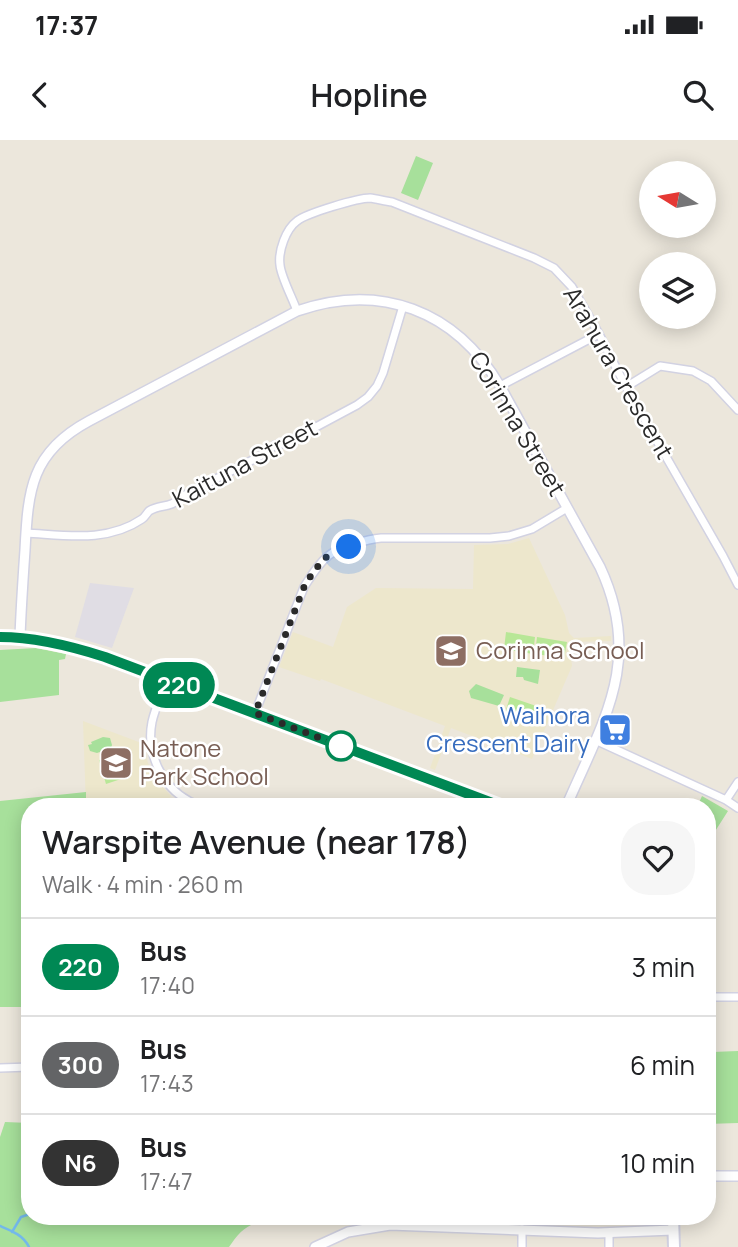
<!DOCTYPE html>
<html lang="en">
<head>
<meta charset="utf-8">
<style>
  :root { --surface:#fff; --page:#f6f6f6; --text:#202124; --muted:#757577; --line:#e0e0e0 }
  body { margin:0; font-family:Manrope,sans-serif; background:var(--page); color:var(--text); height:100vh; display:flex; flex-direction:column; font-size:26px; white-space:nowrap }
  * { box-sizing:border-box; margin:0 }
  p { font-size:23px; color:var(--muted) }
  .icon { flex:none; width:38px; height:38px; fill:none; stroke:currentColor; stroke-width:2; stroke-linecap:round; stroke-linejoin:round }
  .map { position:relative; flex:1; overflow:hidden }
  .side { position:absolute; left:21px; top:658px; width:695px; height:427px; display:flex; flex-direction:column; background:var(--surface); border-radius:28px; box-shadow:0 4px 18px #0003 }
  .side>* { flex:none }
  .badge { padding:0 14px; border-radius:23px; font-size:24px; line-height:46px }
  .needle { width:46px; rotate:281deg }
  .controls { position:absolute; left:639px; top:21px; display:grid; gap:14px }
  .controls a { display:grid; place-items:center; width:77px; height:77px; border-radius:50%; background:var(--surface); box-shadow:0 4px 18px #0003; font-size:35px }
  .you { position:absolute; width:35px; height:35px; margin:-18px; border:5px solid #fff; border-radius:50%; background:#1a73e8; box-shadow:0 0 0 10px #1a73e833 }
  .map>.badge { position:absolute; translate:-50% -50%; box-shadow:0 0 0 4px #fff }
  .round { display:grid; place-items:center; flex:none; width:74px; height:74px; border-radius:28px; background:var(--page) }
  .headline { display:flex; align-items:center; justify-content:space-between; height:119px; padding:0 21px }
  h1 { font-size:33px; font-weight:600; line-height:52px }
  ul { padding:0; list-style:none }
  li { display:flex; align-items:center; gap:21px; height:98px; padding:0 21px; border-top:2px solid var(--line) }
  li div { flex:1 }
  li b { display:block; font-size:26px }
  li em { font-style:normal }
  li .badge { min-width:77px; font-weight:700; text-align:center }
  .status { display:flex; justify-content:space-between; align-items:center; height:49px; padding:0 35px; background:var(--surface); direction:ltr }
  .status svg { height:19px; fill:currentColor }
  header { display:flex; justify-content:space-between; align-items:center; height:91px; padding:0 21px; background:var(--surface); font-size:32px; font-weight:600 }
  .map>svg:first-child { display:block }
  .industrial { fill:#e0dde4 }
  .education { fill:#ede7cc }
  .green { fill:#a7e09b }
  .pitch { fill:#b8e797 }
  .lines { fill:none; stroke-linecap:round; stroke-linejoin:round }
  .stream { stroke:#73b8ea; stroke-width:2.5 }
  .minor-casing { stroke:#d2d2e2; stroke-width:10 }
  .tertiary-casing { stroke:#d2d2e2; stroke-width:12 }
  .secondary-casing { stroke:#d2d2e2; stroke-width:14 }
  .minor { stroke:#fff; stroke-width:7 }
  .tertiary { stroke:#fff; stroke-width:9 }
  .secondary { stroke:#fff; stroke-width:10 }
  .line-casing { stroke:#fff; stroke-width:16 }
  .line { stroke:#008854; stroke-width:10 }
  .walk { stroke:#2a2a2a; stroke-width:7; stroke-dasharray:0 12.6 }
  .stop-dot { fill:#fff; stroke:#008854; stroke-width:3.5 }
  .labels { text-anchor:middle; stroke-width:5; stroke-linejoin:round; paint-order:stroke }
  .street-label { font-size:24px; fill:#2a2a2a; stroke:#fff }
  .education-label { font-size:24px; fill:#785e54; stroke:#fff; text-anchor:start }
  .shop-label { font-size:24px; fill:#366cbe; stroke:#fff; text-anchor:end }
</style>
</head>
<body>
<div class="status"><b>17:37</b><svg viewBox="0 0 49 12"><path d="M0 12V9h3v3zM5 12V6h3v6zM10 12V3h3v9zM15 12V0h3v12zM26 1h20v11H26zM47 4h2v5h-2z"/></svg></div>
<header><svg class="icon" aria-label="back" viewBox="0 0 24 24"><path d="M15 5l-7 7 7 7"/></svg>Hopline<svg class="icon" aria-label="search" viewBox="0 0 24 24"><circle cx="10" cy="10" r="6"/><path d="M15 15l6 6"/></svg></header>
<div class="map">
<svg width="738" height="1107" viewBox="0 0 738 1107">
  <rect width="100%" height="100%" fill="#ece7dc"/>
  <path class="industrial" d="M90,443L134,448L112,508L75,497Z"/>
  <path class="education" d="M529,398L565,475L569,493L574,498L611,496V501L574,502L570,508L572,526L532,619L451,588L435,630L430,628L445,586L321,539L320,541L279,527L293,492L333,507L347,467L376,448L473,449L474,405L508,404Z
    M83,581L144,604L146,617L151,631L158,642L171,656L163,667H86Z"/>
  <path class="green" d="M416,16L433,23L418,60L401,53Z
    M36,508L66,514L65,519L59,520V555L0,562V510Z
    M517,527L540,530L538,544L524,540L523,537H516Z
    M476,544L504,555L499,566L471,558L469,551Z
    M103,597L110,598L112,605L111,608L97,613L90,611L88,605L92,604L91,602Z
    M86,652V667H30V867H0V661Z
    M702,656L728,671L707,704V667H697Z
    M707,906L712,912L738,911V983L707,984Z
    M5,982L30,983V1076H291C281,1082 272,1079 262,1081C245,1085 238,1094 229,1107H0V997Z"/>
  <path class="pitch" d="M506,492L535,497L533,514L504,509Z
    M537,497L567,502L564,518L535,514Z
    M510,557L542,568L537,583L505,573Z
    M113,615L121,639L106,644L99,620Z"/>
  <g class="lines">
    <path class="stream" d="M0,1086C12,1091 23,1095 29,1107
      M12,1092L21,1077L30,1074"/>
    <defs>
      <path id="minor" d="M297,171C293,159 281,137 280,125C278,111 286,89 297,81C307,73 358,58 370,58C377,59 385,61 392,62L534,118L554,128L572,147L599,194L626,247L723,416L738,445
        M500,246L599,194
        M626,247L660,226L693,231L711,241L738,270
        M26,393C65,395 107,403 142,379C145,377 147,373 149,371C161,363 169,370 183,356L262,315L275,305L292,302L301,295L357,265L368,257L377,246L383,233L403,166
        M167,540C162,554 155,568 152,582C146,612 161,646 189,661C194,664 200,665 205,667
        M255,573L304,447C311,436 318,424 328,416C337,408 368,399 381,398H490L509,396L532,389L567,368
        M595,600L726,660L738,668
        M726,660L738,642
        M707,857H738
        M0,928L30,927
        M609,1093V1107
        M522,1107V1089"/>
      <path id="tertiary" d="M20,497C21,468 23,439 25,410C28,350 31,312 89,281L297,171C380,142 455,170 500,246L600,427C644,521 603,581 566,667
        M707,1036H738
        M315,1107L348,1092L390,1085L598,1093L673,1090"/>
      <path id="secondary" d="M0,497C36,497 71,506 105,518L503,667
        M673,1076L674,1107"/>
    </defs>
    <use href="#minor" class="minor-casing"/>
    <use href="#tertiary" class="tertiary-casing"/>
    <use href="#secondary" class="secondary-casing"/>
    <use href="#minor" class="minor"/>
    <use href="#tertiary" class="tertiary"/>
    <use href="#secondary" class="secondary"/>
  </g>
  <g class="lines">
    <defs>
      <path id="line" d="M0,497C36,497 71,506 105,517L503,667"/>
    </defs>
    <use href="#line" class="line-casing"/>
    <use href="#line" class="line"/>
    <path class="walk" d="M341,606L255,573L304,447L313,432L329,414L349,407"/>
  </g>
  <defs>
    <symbol id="school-square" viewBox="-11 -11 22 22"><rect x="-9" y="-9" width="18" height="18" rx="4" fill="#8d6e63" stroke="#fff"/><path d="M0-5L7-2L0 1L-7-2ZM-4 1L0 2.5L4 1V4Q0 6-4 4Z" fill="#fff"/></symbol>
    <symbol id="supermarket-square" viewBox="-11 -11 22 22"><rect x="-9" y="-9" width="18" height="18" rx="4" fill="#3f7fe0" stroke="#fff"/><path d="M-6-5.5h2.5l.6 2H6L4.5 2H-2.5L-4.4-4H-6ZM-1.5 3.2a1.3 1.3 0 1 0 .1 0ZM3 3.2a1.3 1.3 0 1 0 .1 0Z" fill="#fff"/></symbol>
  </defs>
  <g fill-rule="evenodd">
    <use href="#school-square" x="432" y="492" width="38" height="38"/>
    <use href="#supermarket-square" x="596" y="571" width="38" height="38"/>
    <use href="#school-square" x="97" y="604" width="38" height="38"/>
  </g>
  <circle class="stop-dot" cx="341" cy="606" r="14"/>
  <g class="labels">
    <g class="street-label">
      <text transform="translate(618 233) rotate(60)" y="8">Arahura Crescent</text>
      <text transform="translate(517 284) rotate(59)" y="8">Corinna Street</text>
      <text transform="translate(245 324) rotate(-28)" y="8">Kaituna Street</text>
    </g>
    <g class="education-label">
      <text x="476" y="519">Corinna School</text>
      <text x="140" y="617">Natone<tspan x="140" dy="28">Park School</tspan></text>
    </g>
    <g class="shop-label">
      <text x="590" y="584">Waihora<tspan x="590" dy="28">Crescent Dairy</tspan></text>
    </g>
  </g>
</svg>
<div class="controls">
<a><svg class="needle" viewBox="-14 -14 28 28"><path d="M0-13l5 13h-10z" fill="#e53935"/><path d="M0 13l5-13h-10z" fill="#757577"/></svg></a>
<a><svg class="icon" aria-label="layers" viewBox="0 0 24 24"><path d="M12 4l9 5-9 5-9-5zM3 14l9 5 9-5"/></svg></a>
</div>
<div class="you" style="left:349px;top:407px"></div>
<b class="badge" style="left:179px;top:545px;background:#008854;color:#fff">220</b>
<section class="side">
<div class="headline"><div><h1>Warspite Avenue (near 178)</h1><p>Walk · 4 min · 260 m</p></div><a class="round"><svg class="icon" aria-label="heart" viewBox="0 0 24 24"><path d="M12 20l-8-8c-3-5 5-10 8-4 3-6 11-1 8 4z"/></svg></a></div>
<ul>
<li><span class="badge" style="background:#008854;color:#fff">220</span><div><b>Bus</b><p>17:40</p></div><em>3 min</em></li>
<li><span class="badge" style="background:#636466;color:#fff">300</span><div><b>Bus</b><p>17:43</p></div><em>6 min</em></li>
<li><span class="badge" style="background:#333;color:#fff">N6</span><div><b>Bus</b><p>17:47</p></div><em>10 min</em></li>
</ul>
</section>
</div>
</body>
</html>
